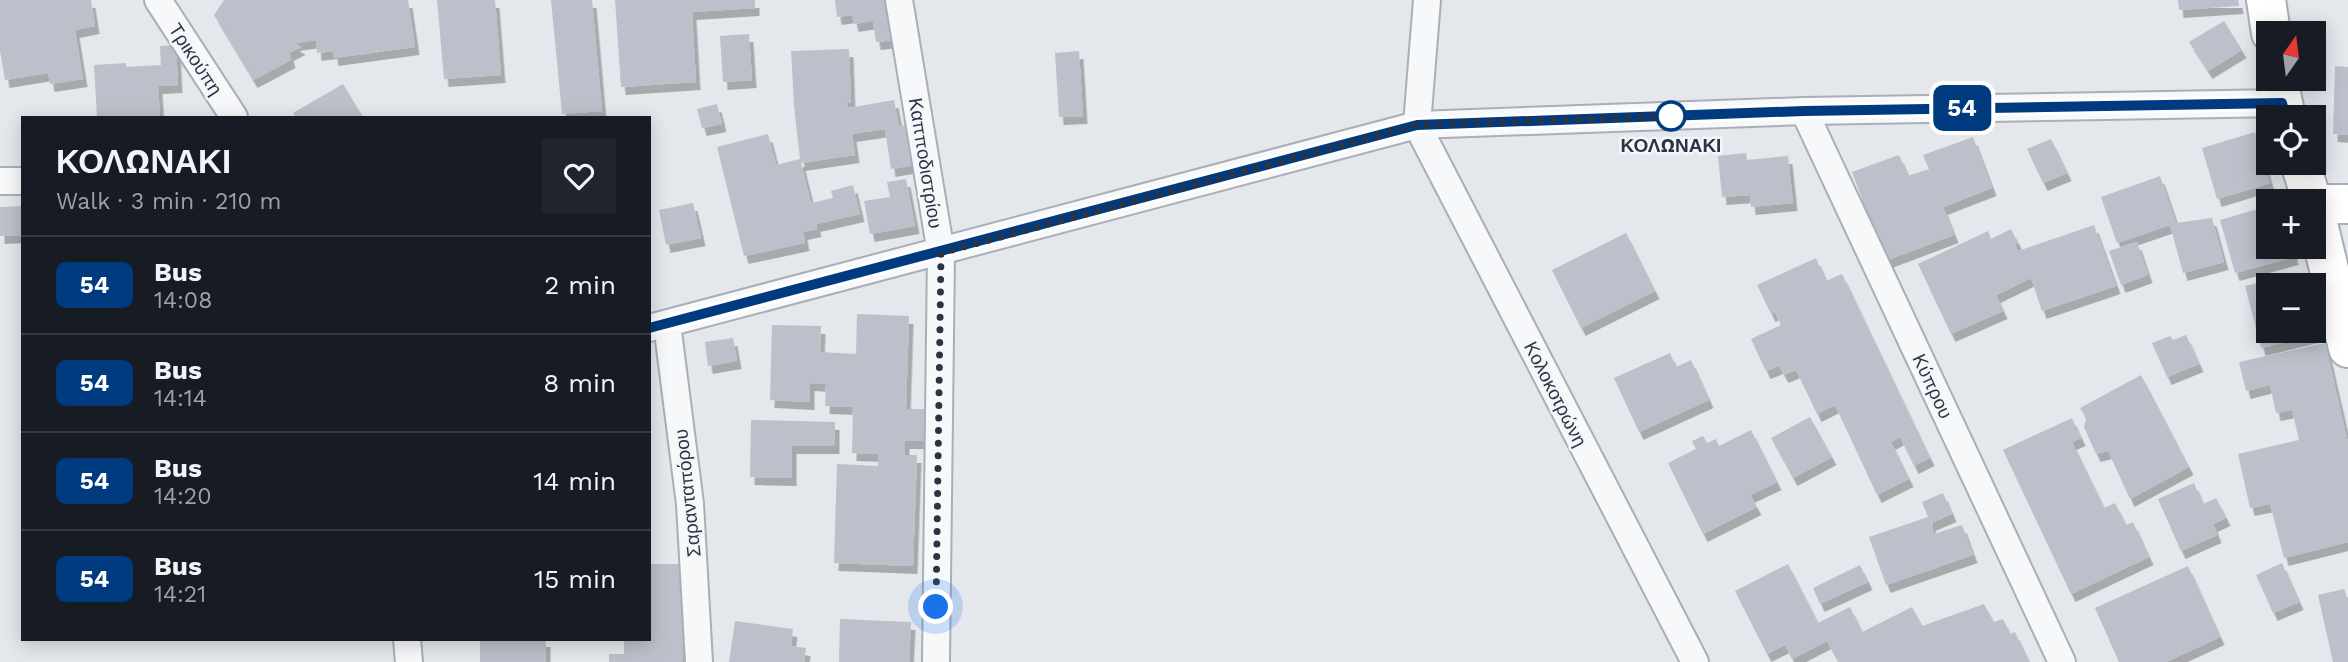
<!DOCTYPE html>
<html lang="en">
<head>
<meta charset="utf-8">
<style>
  :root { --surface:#171b24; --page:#20242c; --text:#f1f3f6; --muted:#9ea1a6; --line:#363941 }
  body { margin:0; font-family:"Work Sans",sans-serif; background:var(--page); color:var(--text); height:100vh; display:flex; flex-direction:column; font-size:26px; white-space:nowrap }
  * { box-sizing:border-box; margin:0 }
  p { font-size:23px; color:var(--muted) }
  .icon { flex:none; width:38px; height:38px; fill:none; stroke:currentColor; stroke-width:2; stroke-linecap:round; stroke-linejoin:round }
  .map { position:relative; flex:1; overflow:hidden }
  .drawer { position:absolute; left:21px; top:116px; width:630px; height:525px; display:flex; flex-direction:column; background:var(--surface); border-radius:0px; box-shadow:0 4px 18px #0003 }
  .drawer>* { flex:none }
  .badge { padding:0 14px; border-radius:10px; font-size:24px; line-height:46px }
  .needle { width:46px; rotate:14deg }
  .controls { position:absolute; left:2256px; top:21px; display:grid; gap:14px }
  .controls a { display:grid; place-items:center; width:70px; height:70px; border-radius:0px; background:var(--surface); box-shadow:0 4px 18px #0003; font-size:35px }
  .you { position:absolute; width:35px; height:35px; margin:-18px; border:5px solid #fff; border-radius:50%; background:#1a73e8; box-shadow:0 0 0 10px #1a73e833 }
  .map>.badge { position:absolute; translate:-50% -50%; box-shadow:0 0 0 4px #fff }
  .round { display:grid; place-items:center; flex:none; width:74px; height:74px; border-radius:0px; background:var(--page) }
  .summary { display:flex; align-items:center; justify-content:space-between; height:119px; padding:0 35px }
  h1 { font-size:33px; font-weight:700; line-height:52px }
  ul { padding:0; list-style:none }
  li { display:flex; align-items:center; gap:21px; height:98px; padding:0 35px; border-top:2px solid var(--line) }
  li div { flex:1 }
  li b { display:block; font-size:26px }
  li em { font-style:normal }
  li .badge { min-width:77px; font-weight:700; text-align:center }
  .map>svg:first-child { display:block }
  .building { fill:#bbc0ca; filter:url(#shadow) }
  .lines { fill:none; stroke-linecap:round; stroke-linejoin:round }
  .street-casing { stroke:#a9aeb7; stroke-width:30 }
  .secondary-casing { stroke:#a9aeb7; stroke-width:42 }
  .street { stroke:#f7f8fa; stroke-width:26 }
  .secondary { stroke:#fff; stroke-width:38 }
  .line-casing { stroke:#fff; stroke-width:16 }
  .line { stroke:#003b80; stroke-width:10 }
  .walk { stroke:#2b3445; stroke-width:7; stroke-dasharray:0 12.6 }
  .stop-dot { fill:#fff; stroke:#003b80; stroke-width:3.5 }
  .labels { text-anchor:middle; stroke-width:5; stroke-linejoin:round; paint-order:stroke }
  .street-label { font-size:19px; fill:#2b3445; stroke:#f4f6f9 }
  .stop-label { font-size:19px; font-weight:bold; fill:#2b3445; stroke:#f4f6f9 }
</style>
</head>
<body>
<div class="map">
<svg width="2348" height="662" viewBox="0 0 2348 662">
  <defs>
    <filter id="shadow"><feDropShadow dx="4.5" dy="8" stdDeviation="0" flood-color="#0004"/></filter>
  </defs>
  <rect width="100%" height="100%" fill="#e4e7ec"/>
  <path class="building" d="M0,0H91L95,26L75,30L83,79L50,84L48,73L5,80L0,51Z
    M224,0H408L415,47L334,58L333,51L317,53L316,40L295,43L301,47L289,53L291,60L253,80L214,15Z
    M437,0H495L501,75L444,79Z
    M551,0H592L602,111L562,114Z
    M615,0H755V8L692,12L696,82L621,87Z
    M835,0H889L894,40L876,42L873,21L854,24L852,15L837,17Z
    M2178,0H2238L2239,6L2179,10Z
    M2224,21L2242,50L2208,71L2189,42Z
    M749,34L752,80L723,82L720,36Z
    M176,45L178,85L158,86L160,117H97L94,65L126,63V67L161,65L160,46Z
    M849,49L851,103H847L848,108L894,100L899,126L907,125L914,165L891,169L885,129L852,134L855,155L801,163L811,203L833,198L831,191L853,185L860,214L816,224L817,229L803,232L805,243L744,256L717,147L768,134L776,165L800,159L794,105L791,51Z
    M1079,51L1083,116L1059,117L1055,53Z
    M2335,66L2348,67V135L2333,134Z
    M343,84L363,117H296L293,113Z
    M717,104L722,124L702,128L697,109Z
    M2255,132L2270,183L2217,199L2202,148Z
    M1973,137L1992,188L1943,207L1954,235L1885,261L1852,172L1899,155L1908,176L1929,169L1923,155Z
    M2051,139L2067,173L2043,183L2027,149Z
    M1746,153L1747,160L1788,156L1793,203L1751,207L1750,195L1722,197L1718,156Z
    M2160,176L2176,223L2212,218L2224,262L2183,273L2170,225L2117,243L2101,197Z
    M906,179L915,226L870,234L864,201L890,197L887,182Z
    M693,203L701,238L666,245L659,210Z
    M23,206V235L0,236V207Z
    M2268,206V247H2292L2294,257L2235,273L2220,220Z
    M2094,225L2116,286L2042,311L2031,278L1996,295L2003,311L1951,334L1918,264L1988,231L1991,239L2011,229L2018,243L2015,245L2018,251Z
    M1626,233L1655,291L1581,328L1552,270Z
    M2137,242L2148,275L2121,285L2109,251Z
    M1816,258L1826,281L1842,274L1930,458L1914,466L1900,437L1891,442L1909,479L1877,495L1835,405L1817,414L1796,370L1784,375L1779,366L1766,371L1751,339L1781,325L1775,312L1771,314L1757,285Z
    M2317,272L2323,298L2314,300V285H2268V331H2313L2314,335L2261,348L2245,286L2299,273L2300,276Z
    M857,314L909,316L906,409H924L923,441H905V455H917L913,566L834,563L837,464L878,466V454L852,453L853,407L825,406L826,384L810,383V402L770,400L772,325L821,326L820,352L856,354Z
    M2186,335L2199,364L2167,377L2152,343L2170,336L2173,340Z
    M733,338L737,361L708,366L705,342Z
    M2325,343L2348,443V542L2284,558L2270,504L2250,508L2238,454L2299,440L2292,410L2276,413L2270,385L2246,391L2239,362Z
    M1670,353L1676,367L1691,360L1709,400L1639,432L1614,378Z
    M2141,375L2189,467L2130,499L2108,451L2096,454L2084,427L2086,418L2080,408Z
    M1810,417L1832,457L1793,478L1771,438Z
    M2072,418L2081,438L2072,442L2104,508L2115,503L2126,525L2133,522L2149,557L2071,594L2003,450Z
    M751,420L835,422V446H792V478L750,477Z
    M1751,430L1777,482L1750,495L1757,507L1703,534L1668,463L1696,449L1692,441L1703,436L1707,443L1716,439L1719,446Z
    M2194,483L2203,504L2216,498L2226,518L2213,524L2217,535L2181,551L2158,499Z
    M1943,493L1952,514L1931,523L1934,534L1962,525L1973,555L1886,585L1869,537L1928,517L1922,502Z
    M2282,563L2299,602L2273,613L2256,575Z
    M649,564H689L688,633L683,632L682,662H609V654H624V639H649Z
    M1788,564L1818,623L1850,607L1862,632L1912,607L1922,626L1984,604L1994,622L2003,619L2010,634L2015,632L2029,662H1838L1827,641L1792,659L1785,645L1767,654L1735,591Z
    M1860,565L1868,582L1820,604L1813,588Z
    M2188,566L2220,637L2166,662H2119L2095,608Z
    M2344,589L2348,600V662H2333L2318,595Z
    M840,619L911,622L909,662H839Z
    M735,621L793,629L791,646L806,648L804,662H729Z
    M480,639H546V662H480Z"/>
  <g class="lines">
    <defs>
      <path id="street" d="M158,0L234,117
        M899,0L941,253L936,662
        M1427,0L1417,125L1695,662
        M1804,111L2062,662
        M0,181H23
        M667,324L690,504L699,662
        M649,328L1417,125L1804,111L2282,103
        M407,639L409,662"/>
      <path id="secondary" d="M2266,0L2271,33
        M2278,79L2286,117
        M2300,163L2312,201
        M2314,204H2348
        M2314,207L2348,348"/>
    </defs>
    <use href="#street" class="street-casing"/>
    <use href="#secondary" class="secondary-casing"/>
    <use href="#street" class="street"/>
    <use href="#secondary" class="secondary"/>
  </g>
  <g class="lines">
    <defs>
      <path id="line" d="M649,328L1417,125L1804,111L2282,103L2286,117"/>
    </defs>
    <use href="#line" class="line-casing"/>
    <use href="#line" class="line"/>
    <path class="walk" d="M936,607L941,253L1417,125L1671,116"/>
  </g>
  <circle class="stop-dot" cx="1671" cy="116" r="14"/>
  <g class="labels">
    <g class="street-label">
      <text transform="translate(196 59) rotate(57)" y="7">Τρικούπη</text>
      <text transform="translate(926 163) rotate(81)" y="7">Καπποδιστρίου</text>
      <text transform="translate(1933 386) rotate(65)" y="7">Κύπρου</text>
      <text transform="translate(1556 394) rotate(63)" y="7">Κολοκοτρώνη</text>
      <text transform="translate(687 493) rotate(-96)" y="7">Σαρανταπόρου</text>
    </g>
    <g class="stop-label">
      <text x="1671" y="152">ΚΟΛΩΝΑΚΙ</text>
    </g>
  </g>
</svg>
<div class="controls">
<a><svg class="needle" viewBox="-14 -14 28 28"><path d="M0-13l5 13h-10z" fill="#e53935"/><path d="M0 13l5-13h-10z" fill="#9ea1a6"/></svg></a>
<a><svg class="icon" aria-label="locate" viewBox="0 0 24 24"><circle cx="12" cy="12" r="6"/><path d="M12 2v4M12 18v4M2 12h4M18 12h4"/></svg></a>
<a>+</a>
<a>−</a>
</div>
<div class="you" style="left:936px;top:607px"></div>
<b class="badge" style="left:1962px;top:108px;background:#003b80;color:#fff">54</b>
<section class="drawer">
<div class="summary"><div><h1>ΚΟΛΩΝΑΚΙ</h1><p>Walk · 3 min · 210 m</p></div><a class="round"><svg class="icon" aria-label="heart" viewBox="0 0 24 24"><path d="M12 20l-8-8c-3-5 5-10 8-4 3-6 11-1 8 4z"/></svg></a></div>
<ul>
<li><span class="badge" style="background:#003b80;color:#fff">54</span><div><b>Bus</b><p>14:08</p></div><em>2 min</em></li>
<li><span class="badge" style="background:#003b80;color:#fff">54</span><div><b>Bus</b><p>14:14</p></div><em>8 min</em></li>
<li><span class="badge" style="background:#003b80;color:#fff">54</span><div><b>Bus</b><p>14:20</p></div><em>14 min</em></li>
<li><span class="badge" style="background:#003b80;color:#fff">54</span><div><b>Bus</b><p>14:21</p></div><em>15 min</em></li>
</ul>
</section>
</div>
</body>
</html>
